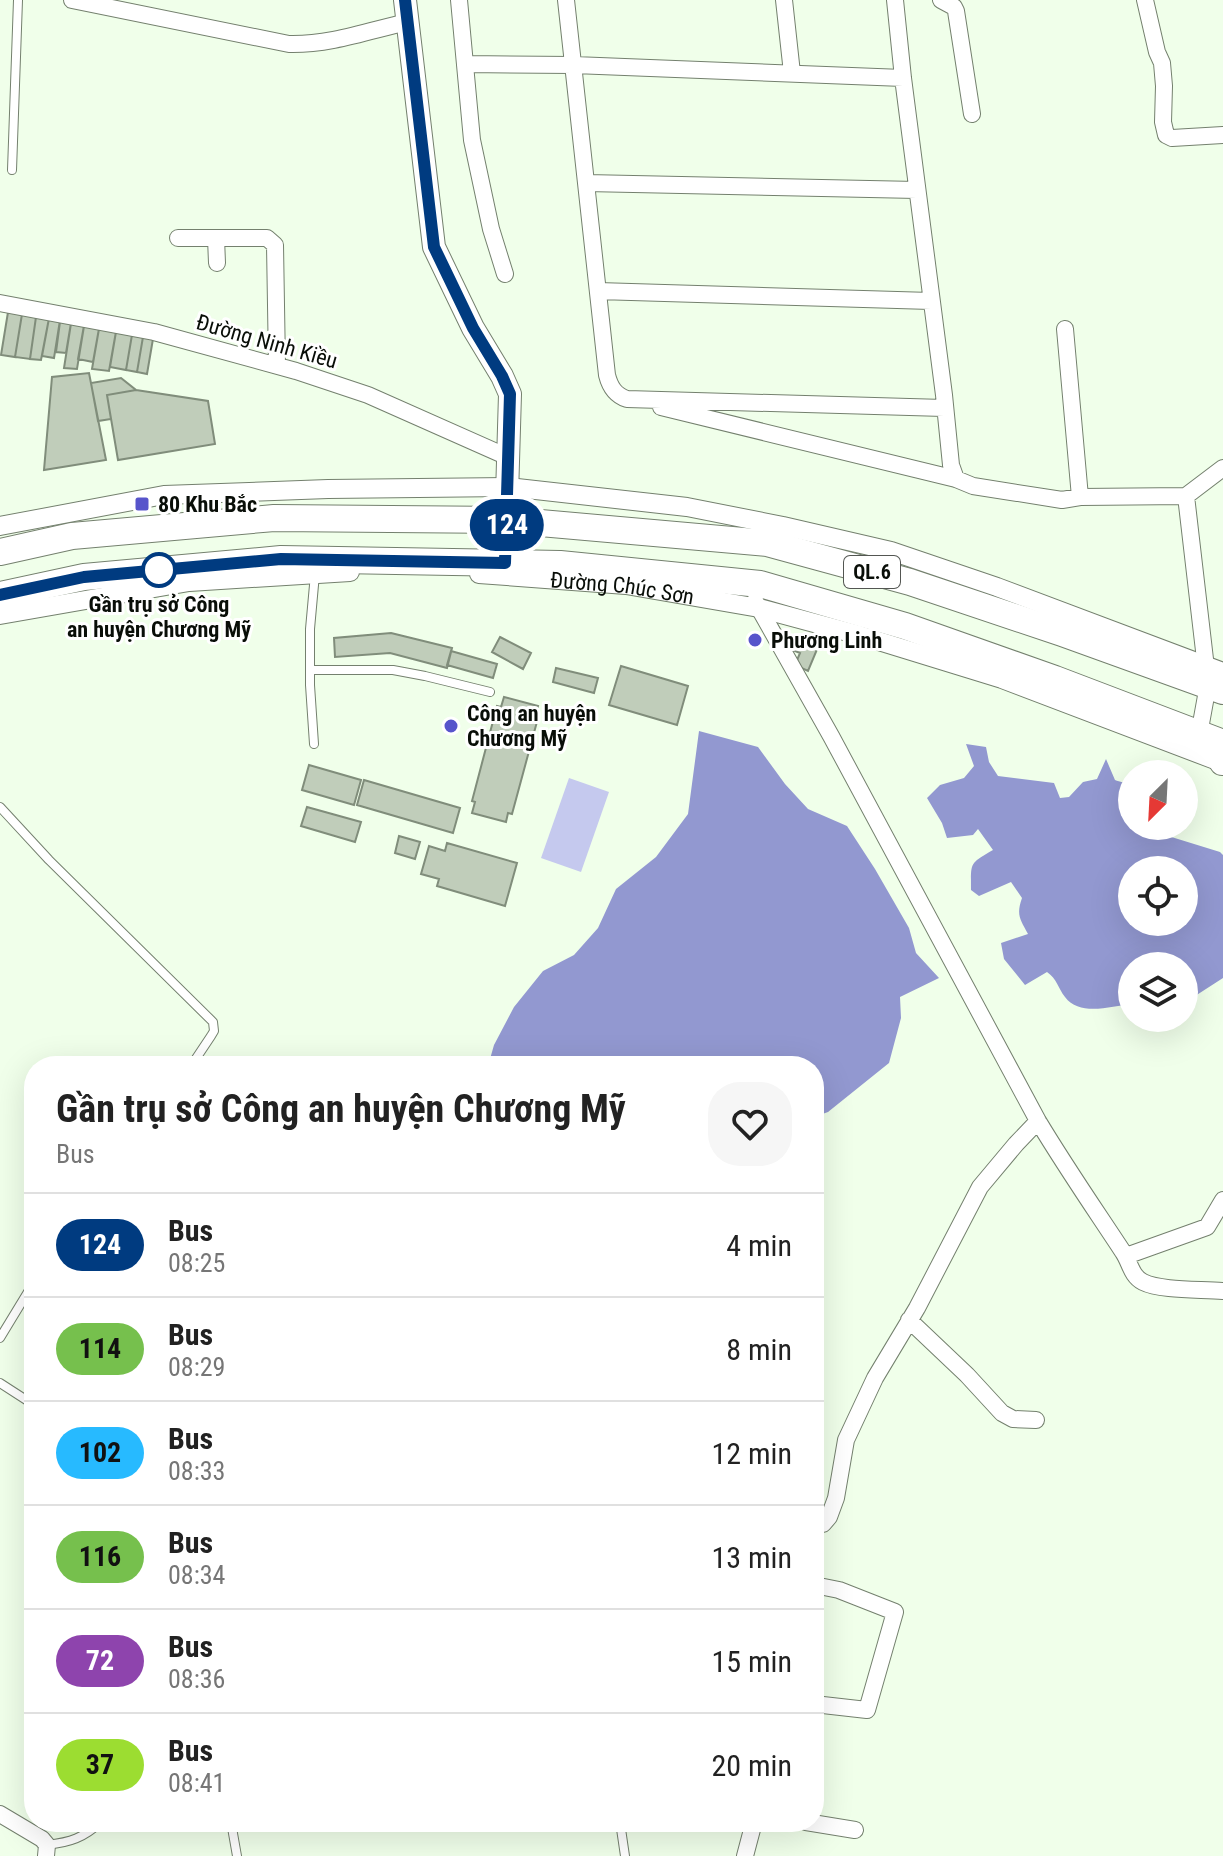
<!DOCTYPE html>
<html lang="en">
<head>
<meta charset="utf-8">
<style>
  :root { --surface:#fff; --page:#f6f6f6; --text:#222; --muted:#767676; --line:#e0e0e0 }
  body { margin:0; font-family:"Roboto Condensed",sans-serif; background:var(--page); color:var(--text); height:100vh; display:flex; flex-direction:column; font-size:30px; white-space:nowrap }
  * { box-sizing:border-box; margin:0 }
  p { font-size:26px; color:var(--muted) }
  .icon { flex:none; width:44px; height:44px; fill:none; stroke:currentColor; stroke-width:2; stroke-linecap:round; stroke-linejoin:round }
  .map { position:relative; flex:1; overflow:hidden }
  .panel { position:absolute; left:24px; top:1056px; width:800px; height:776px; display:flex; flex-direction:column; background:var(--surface); border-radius:32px; box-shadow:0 8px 32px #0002 }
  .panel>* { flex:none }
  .badge { padding:0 16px; border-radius:26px; font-size:28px; line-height:52px }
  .needle { width:52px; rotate:204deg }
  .fabs { position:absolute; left:1118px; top:760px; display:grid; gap:16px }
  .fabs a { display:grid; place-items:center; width:80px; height:80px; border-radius:50%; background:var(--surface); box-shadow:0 8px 32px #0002; font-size:40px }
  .map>.badge { position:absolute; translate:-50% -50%; box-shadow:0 0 0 4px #fff }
  .round { display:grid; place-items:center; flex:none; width:84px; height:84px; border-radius:32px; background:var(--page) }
  .summary { display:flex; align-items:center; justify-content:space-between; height:136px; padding:0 32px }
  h1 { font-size:38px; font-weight:700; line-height:60px }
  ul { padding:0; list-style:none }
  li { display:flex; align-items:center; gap:24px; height:104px; padding:0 32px; border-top:2px solid var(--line) }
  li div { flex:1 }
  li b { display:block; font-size:30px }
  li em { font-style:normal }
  li .badge { min-width:88px; font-weight:700; text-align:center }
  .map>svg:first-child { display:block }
  .green { fill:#c5c9ee }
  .water { fill:#9298d0; fill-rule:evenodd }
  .building { fill:#c0cdba; stroke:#808d7b; stroke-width:2 }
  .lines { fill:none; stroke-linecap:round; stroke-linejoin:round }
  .service-casing { stroke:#74806e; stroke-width:10 }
  .minor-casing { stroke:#74806e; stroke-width:18 }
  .tertiary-casing { stroke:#74806e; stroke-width:20 }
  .secondary-casing { stroke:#74806e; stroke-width:24 }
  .primary-casing { stroke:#74806e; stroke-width:26 }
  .trunk-casing { stroke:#74806e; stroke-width:28 }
  .service { stroke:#fff; stroke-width:8 }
  .minor { stroke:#fff; stroke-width:16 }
  .tertiary { stroke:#fff; stroke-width:18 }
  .secondary { stroke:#fff; stroke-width:22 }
  .primary { stroke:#fff; stroke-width:24 }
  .trunk { stroke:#fff; stroke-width:26 }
  .line-casing { stroke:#fff; stroke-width:18 }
  .line { stroke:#003b80; stroke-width:12 }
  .poi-dot { fill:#5754cb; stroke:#fff; stroke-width:3 }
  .stop-dot { fill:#fff; stroke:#003b80; stroke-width:4 }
  .labels { text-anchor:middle; stroke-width:6; stroke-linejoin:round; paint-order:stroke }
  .shield { fill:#fff; stroke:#535652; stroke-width:2 }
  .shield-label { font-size:20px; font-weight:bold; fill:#090e08 }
  .street-label { font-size:22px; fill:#090e08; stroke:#fff }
  .poi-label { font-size:22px; font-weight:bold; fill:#090e08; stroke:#fff; text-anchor:start }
  .stop-label { font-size:22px; font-weight:bold; fill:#090e08; stroke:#fff }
</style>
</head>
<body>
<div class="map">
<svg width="1223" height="1856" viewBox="0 0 1223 1856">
  <rect width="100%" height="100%" fill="#f0ffea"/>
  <path class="green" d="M569,778L609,792L581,872L541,858Z"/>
  <path class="water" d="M699,731L758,747L785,784L808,809L847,826L875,869L909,928L916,953L939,978L900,997L901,1018L889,1063L828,1112L814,1117V1066H488L494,1045L514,1007L543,971L574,955L598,928L616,889L656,857L688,814Z
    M966,744L986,747L989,762L998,776L1054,783L1060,798L1069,797L1083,782L1097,779L1106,759L1115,780C1120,782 1125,782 1129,785C1137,793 1129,811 1128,820L1132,821V826H1150L1165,835L1220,852L1223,855V978L1192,998L1184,1000V966H1132V1004C1111,1006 1080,1017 1065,997C1058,988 1057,979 1047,972L1025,985L1004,959L1001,943L1028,934C1020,919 1016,915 1022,898L1011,882L979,896L971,890C971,862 969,864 993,850L978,829L973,835L947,838L942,823L927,798L940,785L964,778L974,766ZM1132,870H1184V922H1132Z"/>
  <path class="building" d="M9,306L23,308L15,357L1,355Z
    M23,308L37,310L30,359L15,357Z
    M37,310L50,313L41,360L30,359Z
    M50,313L61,314L54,358L42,356Z
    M61,314L72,317L66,353L56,352Z
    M72,317L85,320L77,369L64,368Z
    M85,320L100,323L93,362L78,359Z
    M100,323L117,326L109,371L92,369Z
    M117,326L133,329L126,370L110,367Z
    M133,329L144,331L137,372L126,370Z
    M144,331L154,333L147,374L137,372Z
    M89,373L106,460L44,470L52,377Z
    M121,378L136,390L107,395L111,419L98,421L91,383Z
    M136,390L208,401L215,444L118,460L107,395Z
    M391,633L452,648L447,668L390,653L335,657L334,638Z
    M790,635L818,647L808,671L795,665L800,653L785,647Z
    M500,637L531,653L523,669L492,652Z
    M451,651L497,664L493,678L447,665Z
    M621,666L688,686L677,725L609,705Z
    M556,668L598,678L594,693L553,682Z
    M504,697L538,706L535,717L538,718L512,814L508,813L506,822L472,813L475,802L472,801L497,706L501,707Z
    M309,765L361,780L354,805L302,790Z
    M364,780L460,808L453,833L357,805Z
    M307,807L361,822L355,842L301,826Z
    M399,836L420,842L415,859L395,853Z
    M447,843L517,863L505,906L437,886L439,879L421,874L429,846L445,851Z"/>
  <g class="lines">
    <defs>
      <path id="service" d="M12,170L18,0
        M310,670H393L425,676L490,692
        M314,744L310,685V629L315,574
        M0,807L49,860L213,1022L214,1031L211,1036L191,1066
        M0,1338L34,1282
        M0,1383L34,1405
        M231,1822L237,1856
        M620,1822L625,1856
        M47,1845C71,1842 83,1838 101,1822"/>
      <path id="minor" d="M72,0L289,44C329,45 368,31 407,22
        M459,0L472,140L491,229L505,274
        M566,0L607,375C610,387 615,395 627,399L944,408
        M784,0L792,73
        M895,0L903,78L944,395L951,465L956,479
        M941,0L954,7L956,11L972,114
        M1145,0L1157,52L1162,63L1164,86L1163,122L1166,135L1172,138L1223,135
        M466,64L574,65L903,78
        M586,183L917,190
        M178,238H267L275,245L277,365
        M216,238L217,263
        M598,291L931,301
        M0,303L154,332L296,371L368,395L510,458
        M1065,329L1080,497
        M661,407L956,479L973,486L1062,500L1080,497L1186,496L1223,468
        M1186,496L1208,685L1198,740
        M755,601L831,736L1038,1121C1065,1166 1094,1208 1123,1252C1130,1262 1131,1276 1143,1282C1161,1291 1201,1289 1223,1291
        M1126,1256L1207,1227L1223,1200
        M909,1320L967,1375L1002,1413L1013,1419L1036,1420
        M814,1521L823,1524L829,1517L836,1498L846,1440L875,1378L917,1308L980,1187L1016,1144L1038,1121
        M814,1585L839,1590L895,1612L867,1710L814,1704
        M0,1814L42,1839L47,1845L46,1856
        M806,1822L855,1830
        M745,1856L754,1822"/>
      <g id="tertiary">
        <path d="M0,526L164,495L328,489L508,487L687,507L783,526L891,551L997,587L1223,672"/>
        <path id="s1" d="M479,574L626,585L759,608L859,635L1002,679L1223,763"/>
        <path d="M0,615L189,582L350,572"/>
      </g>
      <path id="secondary" d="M405,0L434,247L473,328L502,376L510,394L505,563"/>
      <path id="primary" d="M1222,763L1223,762"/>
      <path id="trunk" d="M0,552L72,536L274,518L507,520L767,543L910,582L1062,633L1223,691
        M0,595L84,577L281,559L560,564L760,584L905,626L1055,679L1223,743"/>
    </defs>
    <use href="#service" class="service-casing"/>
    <use href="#minor" class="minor-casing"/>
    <use href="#tertiary" class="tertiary-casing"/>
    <use href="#secondary" class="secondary-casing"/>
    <use href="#primary" class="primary-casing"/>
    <use href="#trunk" class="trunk-casing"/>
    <use href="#service" class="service"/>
    <use href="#minor" class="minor"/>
    <use href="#tertiary" class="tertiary"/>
    <use href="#secondary" class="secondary"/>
    <use href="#primary" class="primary"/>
    <use href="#trunk" class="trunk"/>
  </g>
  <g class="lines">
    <defs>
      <path id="line" d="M0,595L84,577L281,559L505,563L510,394L502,376L473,328L434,247L405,0"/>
    </defs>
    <use href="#line" class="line-casing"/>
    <use href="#line" class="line"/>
  </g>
  <g class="poi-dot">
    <rect x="134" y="496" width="16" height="16" rx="4"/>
    <circle cx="755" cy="640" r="8"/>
    <circle cx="451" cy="726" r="8"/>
  </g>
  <circle class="stop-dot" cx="159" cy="570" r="16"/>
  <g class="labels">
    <rect class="shield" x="844" y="556" width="56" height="32" rx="6"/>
    <g class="shield-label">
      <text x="872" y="579">QL.6</text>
    </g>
    <g class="street-label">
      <text transform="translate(267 341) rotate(16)" y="8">Đường Ninh Kiều</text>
      <text dy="8" stroke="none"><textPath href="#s1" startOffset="144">Đường Chúc Sơn</textPath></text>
    </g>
    <g class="poi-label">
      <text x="158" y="512">80 Khu Bắc</text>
      <text x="771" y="648">Phương Linh</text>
      <text x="467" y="721">Công an huyện<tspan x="467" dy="25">Chương Mỹ</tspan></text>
    </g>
    <g class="stop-label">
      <text x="159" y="612">Gần trụ sở Công<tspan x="159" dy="25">an huyện Chương Mỹ</tspan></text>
    </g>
  </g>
</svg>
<div class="fabs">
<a><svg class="needle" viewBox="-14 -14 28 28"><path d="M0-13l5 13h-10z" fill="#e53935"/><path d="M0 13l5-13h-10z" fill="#767676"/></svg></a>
<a><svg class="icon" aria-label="locate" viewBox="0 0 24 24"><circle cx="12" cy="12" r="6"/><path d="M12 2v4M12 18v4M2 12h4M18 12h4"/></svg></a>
<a><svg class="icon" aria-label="layers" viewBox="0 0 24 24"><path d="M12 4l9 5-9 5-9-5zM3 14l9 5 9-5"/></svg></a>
</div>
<b class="badge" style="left:507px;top:525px;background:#003b80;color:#fff">124</b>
<section class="panel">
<div class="summary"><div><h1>Gần trụ sở Công an huyện Chương Mỹ</h1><p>Bus</p></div><a class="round"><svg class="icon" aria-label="heart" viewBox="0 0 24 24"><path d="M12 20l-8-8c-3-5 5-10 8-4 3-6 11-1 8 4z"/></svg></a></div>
<ul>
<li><span class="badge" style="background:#003b80;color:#fff">124</span><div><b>Bus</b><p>08:25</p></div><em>4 min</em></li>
<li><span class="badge" style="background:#76c04d;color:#111">114</span><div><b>Bus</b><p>08:29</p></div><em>8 min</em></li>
<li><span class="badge" style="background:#27baff;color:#111">102</span><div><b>Bus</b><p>08:33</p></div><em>12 min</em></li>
<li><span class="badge" style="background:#76c04d;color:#111">116</span><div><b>Bus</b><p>08:34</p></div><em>13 min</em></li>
<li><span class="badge" style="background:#8e44ad;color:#fff">72</span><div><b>Bus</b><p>08:36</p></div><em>15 min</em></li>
<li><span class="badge" style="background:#9cdd31;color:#111">37</span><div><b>Bus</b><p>08:41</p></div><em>20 min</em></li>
</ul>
</section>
</div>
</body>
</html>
